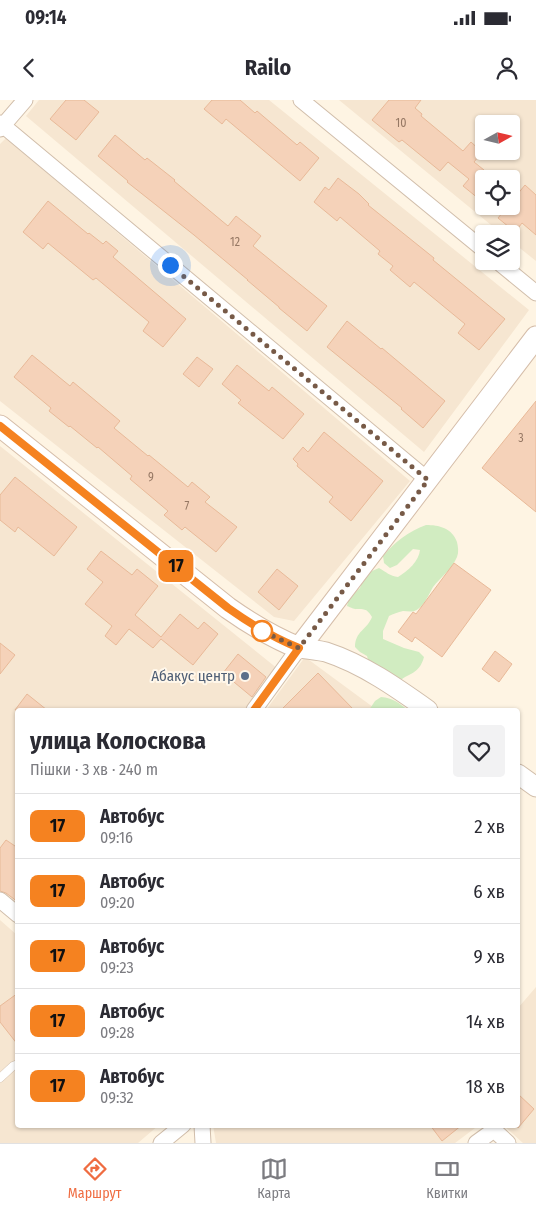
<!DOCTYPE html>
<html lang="uk">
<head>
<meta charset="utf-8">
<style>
  :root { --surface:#fff; --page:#f2f2f3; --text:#2b2b33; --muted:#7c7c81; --line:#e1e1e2; --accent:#ef6c41 }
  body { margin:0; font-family:"Fira Sans Condensed",sans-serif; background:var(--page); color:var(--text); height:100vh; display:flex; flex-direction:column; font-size:19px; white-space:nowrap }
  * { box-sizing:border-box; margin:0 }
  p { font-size:16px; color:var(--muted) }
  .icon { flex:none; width:28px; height:28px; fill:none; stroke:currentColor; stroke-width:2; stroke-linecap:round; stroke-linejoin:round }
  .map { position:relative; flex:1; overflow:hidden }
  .details { position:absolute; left:15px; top:608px; width:505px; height:420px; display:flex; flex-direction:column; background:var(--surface); border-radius:5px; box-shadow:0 1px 4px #0004 }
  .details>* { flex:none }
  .badge { padding:0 10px; border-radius:8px; font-size:18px; line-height:32px }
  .needle { width:32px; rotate:82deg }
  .controls { position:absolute; left:475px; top:15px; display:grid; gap:10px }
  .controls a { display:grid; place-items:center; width:45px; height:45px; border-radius:5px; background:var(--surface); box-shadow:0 1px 4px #0004; font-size:25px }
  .you { position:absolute; width:25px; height:25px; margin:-12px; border:4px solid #fff; border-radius:50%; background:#1a73e8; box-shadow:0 0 0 8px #1a73e833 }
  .map>.badge { position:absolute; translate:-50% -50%; box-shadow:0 0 0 2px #fff }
  .round { display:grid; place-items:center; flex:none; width:52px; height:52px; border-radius:5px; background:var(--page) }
  .overview { display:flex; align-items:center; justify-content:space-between; height:85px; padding:0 15px }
  h1 { font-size:24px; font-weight:700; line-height:38px }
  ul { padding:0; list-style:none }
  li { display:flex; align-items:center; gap:15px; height:65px; padding:0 15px; border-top:1px solid var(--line) }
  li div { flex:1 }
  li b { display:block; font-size:19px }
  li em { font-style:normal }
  li .badge { min-width:55px; font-weight:700; text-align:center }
  .status { display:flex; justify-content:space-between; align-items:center; height:35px; padding:0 25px; background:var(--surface); direction:ltr }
  .status svg { height:14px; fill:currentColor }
  header { display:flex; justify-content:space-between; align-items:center; height:65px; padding:0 15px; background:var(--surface); font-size:22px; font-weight:700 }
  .dock { display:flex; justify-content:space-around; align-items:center; height:70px; border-top:1px solid var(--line); background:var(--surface); font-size:14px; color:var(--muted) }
  .dock a { display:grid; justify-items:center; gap:2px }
  .dock .selected { color:var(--accent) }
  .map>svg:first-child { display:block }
  .residential { fill:#f6e6d1; fill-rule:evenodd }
  .green { fill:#d1ecc1 }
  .building { fill:#f5d2b9; stroke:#e8b998 }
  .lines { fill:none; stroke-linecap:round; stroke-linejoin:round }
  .service-casing { stroke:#d1beab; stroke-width:9 }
  .minor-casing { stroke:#d1beab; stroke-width:17 }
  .tertiary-casing { stroke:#d1beab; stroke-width:21 }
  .secondary-casing { stroke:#d5bda9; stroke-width:23 }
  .service { stroke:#fff; stroke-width:8 }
  .minor { stroke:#fff; stroke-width:15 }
  .tertiary { stroke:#fff; stroke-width:19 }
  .secondary { stroke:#fff; stroke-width:21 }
  .line-casing { stroke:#fff; stroke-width:11 }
  .line { stroke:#f58220; stroke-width:8 }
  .walk { stroke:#775a47; stroke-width:5; stroke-dasharray:0 9 }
  .stop-dot { fill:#fff; stroke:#f58220; stroke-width:2.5 }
  .service-dot { fill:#5c6f8a; stroke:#fff7ea; stroke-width:2 }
  .labels { text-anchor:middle; stroke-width:4; stroke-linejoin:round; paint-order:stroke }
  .number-label { font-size:12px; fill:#967864 }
  .service-label { font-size:15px; fill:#4e5e75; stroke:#fff7ea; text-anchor:end }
</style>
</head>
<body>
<div class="status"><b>09:14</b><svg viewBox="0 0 49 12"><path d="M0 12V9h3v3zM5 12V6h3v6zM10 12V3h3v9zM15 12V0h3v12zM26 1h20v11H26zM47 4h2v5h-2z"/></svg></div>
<header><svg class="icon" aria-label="back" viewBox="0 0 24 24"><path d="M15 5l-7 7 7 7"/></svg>Railo<svg class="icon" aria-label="person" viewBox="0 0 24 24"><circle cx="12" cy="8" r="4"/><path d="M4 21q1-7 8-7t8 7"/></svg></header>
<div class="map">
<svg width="536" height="1043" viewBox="0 0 536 1043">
  <rect width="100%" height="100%" fill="#fef4e3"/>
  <path class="residential" d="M39,0H269L529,210L424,352L26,16Z
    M339,0H536V161L511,141V134H502ZM484,24H511V51H484ZM484,79H511V106H484Z
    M6,38L410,381L294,521L274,517L0,301V44Z
    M0,346L278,569L247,610H18L17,804L0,790Z
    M305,557L377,610H266Z
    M0,820L17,835L18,1025H159L138,1043H0Z
    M536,887V1043H523L503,1025H518V908Z
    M213,1025H479L455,1043H216Z"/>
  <path class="green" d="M426,425C439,425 452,428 457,442C458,447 459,452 457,457C452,469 441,477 433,487C429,494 425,504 418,509C413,513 408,511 403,511C398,512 393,514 389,516L383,531V539L404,548L419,552L424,557C419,575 409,572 397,583L386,575L383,568L376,567L369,563L367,556L360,552L355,547C355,531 367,530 372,517C366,507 364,510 355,509C353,509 348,506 347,506L349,498L360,488L362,481L372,471L379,468C386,472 390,476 398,477C408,471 419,461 420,450L413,449L397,465L390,468L384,463L383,456C395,442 409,431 426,425Z
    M381,597C393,598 399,603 408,610H369L375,601Z"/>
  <path class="building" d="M66,0H84L99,12L76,40L50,19Z
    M212,0H240L255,13L257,11L297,45L300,42L319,58L300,81L226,19L222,24L204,9Z
    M389,0H421L415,8L422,14L421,16L463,51L471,42L482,52L474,62L484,70V103L463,86L469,79L448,62L440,71L402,40L399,42L372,20Z
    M115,35L145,60L147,58L175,80L174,81L228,126L236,116L261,136L253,146L327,206L307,231L279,208V207L247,180H248L194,135L127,82L128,81L98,56Z
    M338,78L359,94L369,104L368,105L434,158L433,160L505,219L479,250L458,233L465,224L414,182L410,187L390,170L393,166L378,154L380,151L340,117L337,121L314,102L325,87L329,90Z
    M525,85L536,95V135L522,123L515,132L498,118L508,106H511V102Z
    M48,101L88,134L89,133L103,144L106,141L118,151L113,157L186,219L163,247L143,231L149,222L96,178L93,180L48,143L43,149L23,132Z
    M347,221L381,249L382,248L445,301L423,328L401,309L402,308L327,247Z
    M32,255L70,286L73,282L120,321L114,328L148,356L149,355L188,387L192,382L210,397L205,402L237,427L216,452L185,427L182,430L164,415L168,411L130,379L132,376L98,347L97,348L70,326L69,327L49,311L51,308L14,277Z
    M197,257L213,269L199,287L183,274Z
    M237,265L269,291L272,287L304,314L283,339L238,303L241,300L222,284Z
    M536,301V412L482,368Z
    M324,332L383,381L351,421L329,402L333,397L297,366L298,364L293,359L303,347L308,352Z
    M15,377L77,427L54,456L18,427L15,432L0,420V395Z
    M101,451L132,475L137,469L158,486L135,515L161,537L180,514L198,529L204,522L218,534L193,565L161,539L153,548L129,529L116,545L105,536L112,526L85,504L103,482L87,469Z
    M454,463L491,490L442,557L415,537L412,542L398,532L413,512L416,514Z
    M277,469L298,486L279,510L258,492Z
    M0,543L15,555L0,574Z
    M495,551L512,564L499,582L482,569Z
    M238,554L266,577L252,597L223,573Z
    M318,573L354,610H281Z
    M27,594L47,610H15Z
    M6,740L18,748V802L6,793L0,791V748Z
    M18,893V945L0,922V906Z
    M518,994L534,1009L518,1028Z
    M430,1025H462L442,1041Z"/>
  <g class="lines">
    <defs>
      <path id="service" d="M0,978L13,966L18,964"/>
      <path id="minor" d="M301,0L484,150
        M0,23L428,380
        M0,29L25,0
        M497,161L536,193
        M254,610L299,548
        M0,800L18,815
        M202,1025L203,1043
        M161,1043L183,1025
        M476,1043L494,1030L508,1043"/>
      <path id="tertiary" d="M299,548C308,549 317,550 326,552C363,564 397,588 428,610
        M518,674L536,687"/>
      <path id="secondary" d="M0,326L228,508C252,525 272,537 299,548L536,237"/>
    </defs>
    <use href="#service" class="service-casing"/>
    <use href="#minor" class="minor-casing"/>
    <use href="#tertiary" class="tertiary-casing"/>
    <use href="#secondary" class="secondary-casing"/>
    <use href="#service" class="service"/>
    <use href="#minor" class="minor"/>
    <use href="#tertiary" class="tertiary"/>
    <use href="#secondary" class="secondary"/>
  </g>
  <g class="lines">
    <defs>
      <path id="line" d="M0,326L228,508C252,525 272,537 299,548L254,610"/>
    </defs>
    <use href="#line" class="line-casing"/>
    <use href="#line" class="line"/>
    <path class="walk" d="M170,165L428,380L299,548L262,531"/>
  </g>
  <circle class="stop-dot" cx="262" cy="531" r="10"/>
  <circle class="service-dot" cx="245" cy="576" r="5"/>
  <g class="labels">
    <g class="number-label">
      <text x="401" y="27">10</text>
      <text x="235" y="146">12</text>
      <text x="521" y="342">3</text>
      <text x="151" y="381">9</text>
      <text x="187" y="410">7</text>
    </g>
    <g class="service-label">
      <text x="235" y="581">Абакус центр</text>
    </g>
  </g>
</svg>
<div class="controls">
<a><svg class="needle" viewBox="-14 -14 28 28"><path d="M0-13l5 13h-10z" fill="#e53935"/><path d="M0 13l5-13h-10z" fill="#7c7c81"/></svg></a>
<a><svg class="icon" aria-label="locate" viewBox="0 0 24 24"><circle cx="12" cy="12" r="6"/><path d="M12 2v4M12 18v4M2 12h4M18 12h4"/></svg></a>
<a><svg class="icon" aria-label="layers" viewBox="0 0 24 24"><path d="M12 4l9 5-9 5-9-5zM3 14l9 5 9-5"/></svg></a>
</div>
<div class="you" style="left:170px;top:165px"></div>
<b class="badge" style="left:176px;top:466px;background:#f58220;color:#111">17</b>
<section class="details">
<div class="overview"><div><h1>улица Колоскова</h1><p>Пішки · 3 хв · 240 m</p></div><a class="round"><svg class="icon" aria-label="heart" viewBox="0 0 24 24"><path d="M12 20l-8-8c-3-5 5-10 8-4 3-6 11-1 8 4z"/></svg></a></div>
<ul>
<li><span class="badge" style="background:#f58220;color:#111">17</span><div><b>Автобус</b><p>09:16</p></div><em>2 хв</em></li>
<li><span class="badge" style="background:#f58220;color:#111">17</span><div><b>Автобус</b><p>09:20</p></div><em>6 хв</em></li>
<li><span class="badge" style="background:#f58220;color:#111">17</span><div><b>Автобус</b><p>09:23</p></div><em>9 хв</em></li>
<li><span class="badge" style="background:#f58220;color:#111">17</span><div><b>Автобус</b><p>09:28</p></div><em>14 хв</em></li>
<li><span class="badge" style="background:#f58220;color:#111">17</span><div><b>Автобус</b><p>09:32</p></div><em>18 хв</em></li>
</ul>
</section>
</div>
<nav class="dock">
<a class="selected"><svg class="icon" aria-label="directions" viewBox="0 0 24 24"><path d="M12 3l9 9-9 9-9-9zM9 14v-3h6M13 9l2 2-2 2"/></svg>Маршрут</a>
<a><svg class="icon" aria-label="map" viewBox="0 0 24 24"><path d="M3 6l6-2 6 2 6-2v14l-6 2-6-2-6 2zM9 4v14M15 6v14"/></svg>Карта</a>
<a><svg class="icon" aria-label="tickets" viewBox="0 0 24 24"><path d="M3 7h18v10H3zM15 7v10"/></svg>Квитки</a>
</nav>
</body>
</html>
